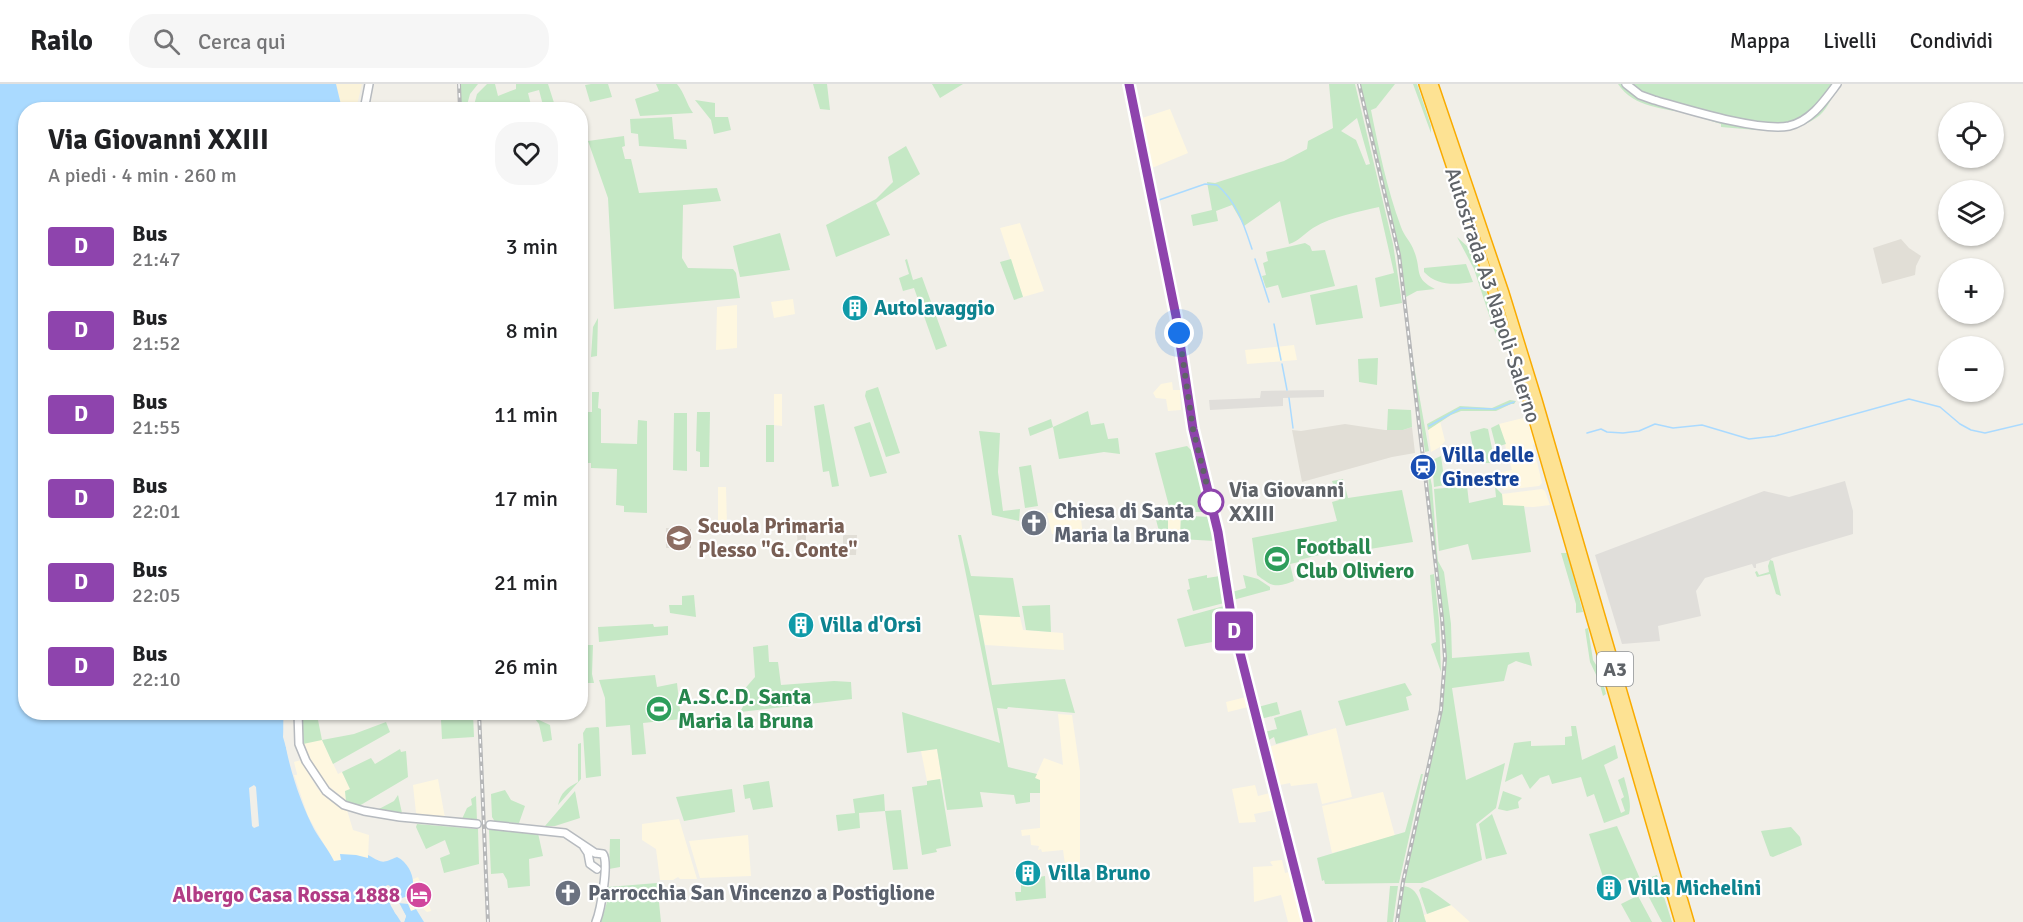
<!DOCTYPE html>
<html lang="it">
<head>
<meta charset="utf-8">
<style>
  :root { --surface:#fff; --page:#f6f6f6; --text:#202124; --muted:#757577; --line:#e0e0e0 }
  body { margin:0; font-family:Signika,sans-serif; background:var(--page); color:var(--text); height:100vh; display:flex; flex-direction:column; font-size:22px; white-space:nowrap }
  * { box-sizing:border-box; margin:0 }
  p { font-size:20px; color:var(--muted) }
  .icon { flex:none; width:33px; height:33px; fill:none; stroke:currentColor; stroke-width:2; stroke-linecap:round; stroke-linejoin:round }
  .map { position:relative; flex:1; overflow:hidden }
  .details { position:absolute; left:18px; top:18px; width:570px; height:618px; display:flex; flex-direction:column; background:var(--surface); border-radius:24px; box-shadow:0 2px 4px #0004 }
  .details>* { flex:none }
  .badge { padding:0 12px; border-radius:4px; font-size:21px; line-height:39px }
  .controls { position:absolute; left:1938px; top:18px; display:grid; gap:12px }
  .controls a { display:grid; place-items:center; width:66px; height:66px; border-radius:50%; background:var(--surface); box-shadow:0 2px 4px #0004; font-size:30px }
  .you { position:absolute; width:30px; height:30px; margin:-15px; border:4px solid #fff; border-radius:50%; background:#1a73e8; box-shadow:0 0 0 9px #1a73e833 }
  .map>.badge { position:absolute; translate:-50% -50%; box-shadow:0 0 0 3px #fff }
  .round { display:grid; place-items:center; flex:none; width:63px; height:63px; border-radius:24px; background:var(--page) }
  .summary { display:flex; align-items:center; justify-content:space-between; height:102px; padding:0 30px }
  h1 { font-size:28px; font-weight:700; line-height:45px }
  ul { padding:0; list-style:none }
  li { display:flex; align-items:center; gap:18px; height:84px; padding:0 30px }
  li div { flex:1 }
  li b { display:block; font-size:22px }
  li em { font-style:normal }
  li .badge { min-width:66px; font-weight:700; text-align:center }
  header { display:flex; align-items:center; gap:36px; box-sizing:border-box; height:84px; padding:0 30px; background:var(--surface); border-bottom:2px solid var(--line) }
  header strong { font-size:28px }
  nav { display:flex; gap:33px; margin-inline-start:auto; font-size:21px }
  .search { width:420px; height:54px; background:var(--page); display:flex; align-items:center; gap:15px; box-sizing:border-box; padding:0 21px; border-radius:24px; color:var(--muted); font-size:22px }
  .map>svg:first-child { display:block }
  .commercial { fill:#fef7e0 }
  .industrial { fill:#e0deda }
  .education { fill:#e1ded6 }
  .green { fill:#c5e8c5; fill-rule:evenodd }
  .sand { fill:#fbf3d9 }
  .water { fill:#aadaff }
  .pier { fill:#f1efe8 }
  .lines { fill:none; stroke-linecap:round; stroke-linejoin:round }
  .stream { stroke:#aadaff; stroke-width:1.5 }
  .secondary-casing { stroke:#b6babf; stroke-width:10 }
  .primary-casing { stroke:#f2c960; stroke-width:11 }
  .highway-casing { stroke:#f9ab00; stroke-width:12 }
  .secondary { stroke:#fff; stroke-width:7 }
  .primary { stroke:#fff2af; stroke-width:8 }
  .highway { stroke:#fde293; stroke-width:9 }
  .rail-casing { stroke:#b6b7b8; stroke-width:4 }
  .rail { stroke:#fff; stroke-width:1.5; stroke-dasharray:4.5; stroke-linecap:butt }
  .line-casing { stroke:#fff; stroke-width:14 }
  .line { stroke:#8e44ad; stroke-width:9 }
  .walk { stroke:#5f6368; stroke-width:6; stroke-dasharray:0 10.8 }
  .stop-dot { fill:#fff; stroke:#8e44ad; stroke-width:3 }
  .labels { text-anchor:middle; stroke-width:4.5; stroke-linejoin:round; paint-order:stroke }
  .shield { fill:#fff; stroke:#8f9295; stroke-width:1.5 }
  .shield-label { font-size:20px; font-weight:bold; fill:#5f6368 }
  .street-label { font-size:21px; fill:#5f6368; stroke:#fff }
  .culture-label { font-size:21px; font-weight:bold; fill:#0d838f; stroke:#fff; text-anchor:start }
  .transit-label { font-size:21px; font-weight:bold; fill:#164399; stroke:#fff; text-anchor:start }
  .stop-label { font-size:21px; font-weight:bold; fill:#5f6368; stroke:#fff; text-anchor:start }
  .worship-label { font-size:21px; font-weight:bold; fill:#5b616d; stroke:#fff; text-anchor:start }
  .education-label { font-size:21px; font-weight:bold; fill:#785e54; stroke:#fff; text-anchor:start }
  .leisure-label { font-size:21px; font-weight:bold; fill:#27864d; stroke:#fff; text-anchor:start }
  .hotel-label { font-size:21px; font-weight:bold; fill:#b23c85; stroke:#fff; text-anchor:end }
</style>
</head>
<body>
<header>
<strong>Railo</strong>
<div class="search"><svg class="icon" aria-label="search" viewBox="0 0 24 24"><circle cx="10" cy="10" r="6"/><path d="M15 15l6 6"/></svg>Cerca qui</div>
<nav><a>Mappa</a><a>Livelli</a><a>Condividi</a></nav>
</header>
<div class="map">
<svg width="2023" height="838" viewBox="0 0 2023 838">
  <rect width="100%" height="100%" fill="#f1efe8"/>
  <path class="commercial" d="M1170,25L1188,69L1152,84L1142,34Z
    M1020,139L1044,207L1023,213L1000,144Z
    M793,215L795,230L774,234L771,218Z
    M737,221V264L716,266L717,223Z
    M1294,261L1297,276L1247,280L1245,266Z
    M1172,298L1173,306H1180L1181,326L1168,327L1166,315L1156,314L1153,309L1161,300Z
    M774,310H782V342L774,341Z
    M1527,333L1535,359L1533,361L1542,399L1539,402L1504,406L1497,398V389L1512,386L1499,340Z
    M1440,337L1445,357L1440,363L1431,368L1428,346Z
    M718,403H726L727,441H718Z
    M1542,405L1545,407L1550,421L1534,423L1503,422L1502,410Z
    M1080,428L1083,451L1052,450L1047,429Z
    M1168,429L1181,430L1180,455H1168Z
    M978,530L1020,533L1023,546L1063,549L1064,566L985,561Z
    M1246,613L1248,623L1228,628L1226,618Z
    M302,629L317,636L322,656L338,690L342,688L350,705L345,708L346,717L321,695L305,667L303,657Z
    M1058,630L1072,631L1080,687V780H1065L1063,766L1042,768L1041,765L1038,766L1039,762L1031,761L1030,751L1022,752L1021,746L1040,744V697L1035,694L1044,674L1063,681Z
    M1336,644L1352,713L1322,720L1317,699L1291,702L1290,699L1280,701L1268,663Z
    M937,665L942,695L927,697L921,667Z
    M301,676L317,704L327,714L347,726L353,746L369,751L368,775L356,771H340L341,776L334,778L308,732L294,691L297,690L294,678Z
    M438,695L445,734L419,732L416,729L413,701Z
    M1255,701L1258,712L1270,709L1274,726L1254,730L1256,738L1239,739L1232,705Z
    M1383,708L1395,752L1332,769L1322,722Z
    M679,735L697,795H680L678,793L673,796H660L656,765L642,756V740Z
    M748,751L751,792L700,794L689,757Z
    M1282,776L1285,789L1289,788L1302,838H1288L1281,811L1254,818L1253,783L1273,782L1270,778L1272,777Z
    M418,793L427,814L431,827L427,828L421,823L411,827L405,813L410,811L413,801L411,796Z
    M1451,821L1470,838H1426L1424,831Z"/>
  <path class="industrial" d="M1324,306V313L1283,314V322L1210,326L1209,316L1260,314L1261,307Z
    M1845,397L1853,427V450L1772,474L1770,476L1756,480V484H1754L1752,480L1705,494L1696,507L1701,532L1658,542L1660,557L1622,560L1595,471L1764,407L1789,413Z"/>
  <path class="education" d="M1901,155L1909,164L1921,172L1916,182L1915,191L1882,200L1873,164Z
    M1345,340L1385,346H1403L1412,343L1415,369L1392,373L1302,398L1292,346L1301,347Z
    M666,444L691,445V464H666Z
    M797,448L806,449V469H798Z
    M843,451H857L856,471H843Z"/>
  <path class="green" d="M460,0H478L470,10L466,25H461Z
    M487,0H495L498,12L516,5V0H548L556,25H544L539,6L528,9L532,25H473L477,10Z
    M591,0H608L612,13L590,18L585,1Z
    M656,0H677C685,10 686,19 693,29L640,32L635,15L659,7Z
    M813,0H827L830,26L820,25Z
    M932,0H963L940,14Z
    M1329,0H1355L1393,160L1402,219L1380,223L1375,194L1394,189L1379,123C1358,128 1333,132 1313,144C1305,149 1299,157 1289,160L1280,117L1244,142L1232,121L1216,127L1218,137L1193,142L1191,131L1212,126L1207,98L1215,99L1284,77L1307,65L1308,57L1333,44ZM1357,34L1370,80L1366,81L1356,56L1341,47Z
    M1360,0H1395L1376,24L1371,26C1379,66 1387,105 1401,143C1404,152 1411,158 1414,167C1422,186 1413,194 1435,205L1417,207L1406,213L1399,166Z
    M1413,0H1417L1431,42V49Z
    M1618,0H1840C1834,9 1828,24 1820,31C1792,54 1753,45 1721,43V40C1710,37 1700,33 1690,30C1664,24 1634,24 1618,0Z
    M695,16L715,19V33H728L731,46L714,50L711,36Z
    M672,33L674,55L686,56L687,65L639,62L638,50L631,49L630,35Z
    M624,52L625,62L622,63L625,75H631L639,109L717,104L721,117L683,121L682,174L688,184L733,185L736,189L740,214L614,225L608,114L588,57Z
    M906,62L920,90L876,119L890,151L836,173L826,141L876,115L893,98L888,73Z
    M780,149L790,186L740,193L733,162Z
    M1457,153L1468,163L1476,174L1504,265L1502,264L1494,246L1474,185Z
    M1305,159L1310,162L1312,167L1325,166L1335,202L1282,214L1278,201L1266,204L1262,192L1266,191L1263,179L1268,177L1266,168Z
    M907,175L913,196L922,193L947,262L936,266L914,204L903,207L899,194L909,190L905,176Z
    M1011,175L1023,213L1014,216L1000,178Z
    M1466,180L1473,198C1455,201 1437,202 1424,188V184Z
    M1357,201L1363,234L1316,241L1310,211Z
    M598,234L597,272L591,273L593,243Z
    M1410,259L1429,367L1425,368Z
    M1378,274L1377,301L1359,298L1358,275Z
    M878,303L900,369L886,373L865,312L866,307Z
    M592,308H599L598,324L601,325V359L637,360L638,336L647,337V429L624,428V422L616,421L617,385L591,384V379H585L587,328H592Z
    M1510,316L1516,317L1514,320H1511L1496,327H1461L1451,331L1428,346L1427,340L1460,322L1492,324Z
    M824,320L839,402L832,403L829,387L823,388L814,322Z
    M1388,325L1411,326L1412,343L1403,346H1387Z
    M1088,327L1091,341L1104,339L1108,355L1118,354L1120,370L1104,368L1059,375L1053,343L1030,352L1028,344L1051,335L1053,343Z
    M697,328H710L709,383H700V368L696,367Z
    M674,329H687V387L673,386Z
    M870,338L887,389L870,393L854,343Z
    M1499,340L1506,360L1496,363L1491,344Z
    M766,341H774V378H766Z
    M1484,344L1488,345L1495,379H1476L1470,348Z
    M979,347L1000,349L998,388L1003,427L1020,425L1019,437L992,431Z
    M1187,362L1192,367L1209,428H1192L1169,422L1155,369Z
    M1441,372L1445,401L1434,403L1432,376Z
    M1031,381L1038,422L1025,424L1019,383Z
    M1428,382L1432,402L1437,467L1438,477L1444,488L1451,540L1452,574L1529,568L1532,582L1516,577L1508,581L1504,597L1452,604L1466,696L1505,679L1496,724L1476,740L1482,776L1422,799H1404L1438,643L1445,597L1444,549L1429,415Z
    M1343,395L1348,414L1402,406L1413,458L1345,469L1335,467L1299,476V478L1290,480L1294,497C1275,504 1273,503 1257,491L1252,454L1337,437L1332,418L1339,416L1332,397Z
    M1467,402L1469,419L1496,413L1495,403L1502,410L1503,421L1524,422L1531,468L1472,476L1468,460L1439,467L1434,405Z
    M1154,428L1168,429V455H1161Z
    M1181,430L1190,432L1210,433L1215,457L1180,455Z
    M958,451H961L971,492L1013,494L1020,533L979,531L992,601L1065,595L1075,629L1008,623L1007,625L997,624L1008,683L1037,690L1035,694L1040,696V709H1030V718L1016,720L1014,711L980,708L983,723L947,726L937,665L907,669L902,628L1000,659Z
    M1561,469H1567L1583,528L1576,529V520Z
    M1770,476L1773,477L1781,512L1776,510L1770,490L1757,493L1755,488L1757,487L1759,491L1769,488L1768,482Z
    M1434,490L1439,536L1441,588L1431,560L1436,558L1430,491Z
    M1207,491V494L1220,492L1224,519L1193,527L1187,506L1190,505L1188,495Z
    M1243,491L1258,495L1270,503V506L1233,516L1232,508L1246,504Z
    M694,511L696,533L670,529L669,521H682V512Z
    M1050,521L1051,548L1026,546L1022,522Z
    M1224,522L1229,555L1185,563L1177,535Z
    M653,540L654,543L668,542V551L599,558L598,543Z
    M1588,544L1593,576L1600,587L1606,610L1603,612L1599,597L1590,578L1585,545Z
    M583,561H593L592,590L594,599H587Z
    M768,561L769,578H778L781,601L834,597L851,598L852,615L740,628L745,619L742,608L755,593L753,563Z
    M655,591L657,603L677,599L681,635L643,639L646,670L632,671L630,641L606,643L605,614L599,596Z
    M1405,599L1412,611L1406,613L1409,626L1346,642L1338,617Z
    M1277,618L1280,630L1261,635L1258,623Z
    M1301,626L1308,651L1276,660L1274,653L1267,657L1264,648L1277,645L1274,634Z
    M302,629H365L318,636L322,656L354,650L386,638L390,648L333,680L322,656L303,660Z
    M452,629H473L474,653L442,655L441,636H452Z
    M509,629H538L539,636L550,641L552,656L543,658L539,640L535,635L526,633L509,636Z
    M1571,642H1576L1582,676L1615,661L1618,674L1604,681L1621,729L1625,727L1621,715L1624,713L1618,696L1624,693C1627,705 1632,719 1629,730L1604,739L1594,710L1587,713L1581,693L1552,700L1549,691L1540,694L1530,705L1522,690L1505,698L1514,659L1531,657V662L1565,661V653L1572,652Z
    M598,643L599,644L601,692L586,694L583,649L586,644Z
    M581,659V695L558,721C561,708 567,704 578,698V660Z
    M400,665L401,668L406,667L408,693L359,722L346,717L345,707L350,705L342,688L371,674L375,680Z
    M1421,690H1423L1399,799L1325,800L1324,796L1322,797L1317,774L1405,748Z
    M940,695L951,762L936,765L937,768L922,771L912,703L927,701V697Z
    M769,697L773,723L753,726L750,714L745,715L743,701Z
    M732,705L735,728L684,737L676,713Z
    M505,706L511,716L525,722L519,739L495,738L492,733L491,710Z
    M575,707L580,734L555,742H545Z
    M1503,707L1522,714L1518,718L1519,724L1507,727L1498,725Z
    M884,710L885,727L901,726L908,785L893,786L885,727L859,729L860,744L838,747L836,731L855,729L853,715Z
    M398,711L402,729L379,725L394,717Z
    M476,712L477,737L462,735L467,724L472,721L471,715Z
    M1492,730L1507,770L1486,775L1479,740Z
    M417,740L478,745L479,780L444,789L440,774L450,770L445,756L426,765L416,743Z
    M1617,742L1641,797L1657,791L1672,838H1662L1641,798L1631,801L1627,794L1615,799L1612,794L1604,796L1589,750Z
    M1791,743L1800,753L1802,761L1773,773L1770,772L1761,747Z
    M489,745L538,749L543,772L529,775L530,802L508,804L507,796L503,789L491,790Z
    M610,755H620V783L609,785Z
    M1045,792L1046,814L1016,817L1015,808H1021V801L1039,798V793Z
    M657,799L661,838H601L607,818L608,803Z
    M1390,802H1398L1393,838H1387Z
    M1403,802C1420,803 1421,823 1426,838H1398Z
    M1422,803L1429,805L1451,821L1427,830L1419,806Z
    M1637,812H1638L1652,838H1631L1621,820Z"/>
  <path class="sand" d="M336,0H362L356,25H342Z"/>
  <path class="water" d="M0,0H336L342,25L26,26V628L284,629C280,661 299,716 314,745C320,756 329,766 334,777L341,776L340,770L356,771L368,774V771C384,780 382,779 397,773C408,778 414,792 413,801C413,805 411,808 410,811L397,816L389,801L384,805L395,829L403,838H0Z
    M398,819L408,820L411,827L416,825L424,838H404L406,832Z"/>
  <path class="pier" d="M287,628L286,652L297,691H294L283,653L284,629Z
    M254,701L256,703L259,742L254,744L252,742L249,704Z
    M387,801L391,803L406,832L404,838H401L391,822L384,805Z"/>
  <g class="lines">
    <path class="stream" d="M1159,116L1205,100L1217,101C1237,118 1244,141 1252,165
      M1255,175L1269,218
      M1274,240L1281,276
      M1282,280L1287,306
      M1289,314L1293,344
      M1429,342L1461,324L1495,325L1514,318
      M1587,349L1601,345L1607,348L1623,349L1639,347L1655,340L1673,344L1702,341L1749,355L1775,352L1909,315L1940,323L1960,340L1971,346L1985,349L2023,340"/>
    <defs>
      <path id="secondary" d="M1626,0L1640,11L1654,16C1686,25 1759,48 1789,42C1811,37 1825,16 1837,0
        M364,26L369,0
        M298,628L299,660L306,677L326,707L344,721L364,727L400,733L477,740
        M490,741L565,749L595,769
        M584,763L588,769L590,780L597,785
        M595,769L603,770C609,778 601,826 596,838"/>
      <path id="primary" d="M1129,0L1176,232L1193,345L1218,448L1232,537L1308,838"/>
      <path id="highway" d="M1424,0L1521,291L1680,838
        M1433,0L1504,209L1537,316L1689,838"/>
    </defs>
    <use href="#secondary" class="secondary-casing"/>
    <use href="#primary" class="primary-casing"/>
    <use href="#highway" class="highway-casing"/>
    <use href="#secondary" class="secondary"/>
    <use href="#primary" class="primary"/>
    <use href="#highway" class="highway"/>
    <defs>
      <path id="rail" d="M459,0L460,26
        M1359,0L1399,171L1402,196L1442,534L1445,574L1441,626L1403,798L1397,838
        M479,628L488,838"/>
    </defs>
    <use href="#rail" class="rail-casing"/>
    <use href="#rail" class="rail"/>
  </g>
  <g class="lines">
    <defs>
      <path id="line" d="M1129,0L1176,232L1193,345L1218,448L1232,537L1308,838"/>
    </defs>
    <use href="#line" class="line-casing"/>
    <use href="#line" class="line"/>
    <path class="walk" d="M1179,249L1193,345L1211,418"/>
  </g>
  <defs>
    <symbol id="building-disc" viewBox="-11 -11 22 22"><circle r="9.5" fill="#0f9aa8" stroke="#fff"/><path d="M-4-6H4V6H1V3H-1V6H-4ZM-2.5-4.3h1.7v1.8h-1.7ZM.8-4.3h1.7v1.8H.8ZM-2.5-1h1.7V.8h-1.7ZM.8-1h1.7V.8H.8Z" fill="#fff"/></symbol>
    <symbol id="station-disc" viewBox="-11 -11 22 22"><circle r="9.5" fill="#1a4fb4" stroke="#fff"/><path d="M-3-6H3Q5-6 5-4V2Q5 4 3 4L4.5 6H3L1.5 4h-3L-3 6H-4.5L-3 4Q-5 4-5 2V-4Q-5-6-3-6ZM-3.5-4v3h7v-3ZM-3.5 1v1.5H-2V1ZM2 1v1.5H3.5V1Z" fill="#fff"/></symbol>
    <symbol id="church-disc" viewBox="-11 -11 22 22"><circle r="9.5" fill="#6b7280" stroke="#fff"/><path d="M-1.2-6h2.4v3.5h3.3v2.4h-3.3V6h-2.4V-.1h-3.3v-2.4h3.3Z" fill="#fff"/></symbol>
    <symbol id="school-disc" viewBox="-11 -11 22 22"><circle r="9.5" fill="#8d6e63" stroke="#fff"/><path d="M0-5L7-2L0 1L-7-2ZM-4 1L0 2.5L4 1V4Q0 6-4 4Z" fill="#fff"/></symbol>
    <symbol id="stadium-disc" viewBox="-11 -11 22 22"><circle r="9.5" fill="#2e9e5b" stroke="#fff"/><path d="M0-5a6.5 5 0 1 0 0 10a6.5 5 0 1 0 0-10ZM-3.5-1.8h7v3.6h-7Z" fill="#fff"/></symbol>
    <symbol id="hotel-disc" viewBox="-11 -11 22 22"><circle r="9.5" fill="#d1479c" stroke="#fff"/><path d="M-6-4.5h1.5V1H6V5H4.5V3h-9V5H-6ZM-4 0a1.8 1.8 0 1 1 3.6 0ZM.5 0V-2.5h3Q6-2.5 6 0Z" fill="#fff"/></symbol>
  </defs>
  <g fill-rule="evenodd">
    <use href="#building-disc" x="840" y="209" width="30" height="30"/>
    <use href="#station-disc" x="1408" y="368" width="30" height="30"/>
    <use href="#church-disc" x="1019" y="424" width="30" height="30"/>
    <use href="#school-disc" x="664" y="439" width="30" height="30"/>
    <use href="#stadium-disc" x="1262" y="460" width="30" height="30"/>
    <use href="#building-disc" x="786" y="526" width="30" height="30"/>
    <use href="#stadium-disc" x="644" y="610" width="30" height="30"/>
    <use href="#building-disc" x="1013" y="774" width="30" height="30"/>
    <use href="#building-disc" x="1594" y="789" width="30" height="30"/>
    <use href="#church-disc" x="553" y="794" width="30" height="30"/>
    <use href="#hotel-disc" x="404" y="796" width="30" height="30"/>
  </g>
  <circle class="stop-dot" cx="1211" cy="418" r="12"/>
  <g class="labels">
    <rect class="shield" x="1597" y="568" width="36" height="34" rx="4.5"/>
    <g class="shield-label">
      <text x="1615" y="592">A3</text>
    </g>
    <g class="street-label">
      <text transform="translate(1493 211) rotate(72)" y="7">Autostrada A3 Napoli-Salerno</text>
    </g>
    <g class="culture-label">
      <text x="874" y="231">Autolavaggio</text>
      <text x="820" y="548">Villa d'Orsi</text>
      <text x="1048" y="796">Villa Bruno</text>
      <text x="1628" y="811">Villa Michelini</text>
    </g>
    <g class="transit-label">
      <text x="1442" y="378">Villa delle<tspan x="1442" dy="24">Ginestre</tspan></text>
    </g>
    <g class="stop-label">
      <text x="1229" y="413">Via Giovanni<tspan x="1229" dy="24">XXIII</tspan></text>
    </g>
    <g class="worship-label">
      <text x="1054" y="434">Chiesa di Santa<tspan x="1054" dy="24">Maria la Bruna</tspan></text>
      <text x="588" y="816">Parrocchia San Vincenzo a Postiglione</text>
    </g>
    <g class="education-label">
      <text x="698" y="449">Scuola Primaria<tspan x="698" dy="24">Plesso "G. Conte"</tspan></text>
    </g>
    <g class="leisure-label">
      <text x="1296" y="470">Football<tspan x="1296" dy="24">Club Oliviero</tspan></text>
      <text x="678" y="620">A.S.C.D. Santa<tspan x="678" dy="24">Maria la Bruna</tspan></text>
    </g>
    <g class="hotel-label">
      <text x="400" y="818">Albergo Casa Rossa 1888</text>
    </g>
  </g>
</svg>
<div class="controls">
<a><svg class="icon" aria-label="locate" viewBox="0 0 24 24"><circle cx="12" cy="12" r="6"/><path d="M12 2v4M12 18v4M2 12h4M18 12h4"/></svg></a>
<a><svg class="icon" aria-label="layers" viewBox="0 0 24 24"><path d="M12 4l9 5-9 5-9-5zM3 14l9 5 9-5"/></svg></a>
<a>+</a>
<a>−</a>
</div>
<div class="you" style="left:1179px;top:249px"></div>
<b class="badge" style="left:1234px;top:547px;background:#8e44ad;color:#fff">D</b>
<section class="details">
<div class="summary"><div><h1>Via Giovanni XXIII</h1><p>A piedi · 4 min · 260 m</p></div><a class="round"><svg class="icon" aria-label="heart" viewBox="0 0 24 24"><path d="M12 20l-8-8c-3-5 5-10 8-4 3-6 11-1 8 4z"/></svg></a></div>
<ul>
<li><span class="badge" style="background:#8e44ad;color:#fff">D</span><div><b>Bus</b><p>21:47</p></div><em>3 min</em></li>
<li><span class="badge" style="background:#8e44ad;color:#fff">D</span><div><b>Bus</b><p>21:52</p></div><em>8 min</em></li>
<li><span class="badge" style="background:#8e44ad;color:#fff">D</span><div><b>Bus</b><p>21:55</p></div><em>11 min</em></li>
<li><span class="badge" style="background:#8e44ad;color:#fff">D</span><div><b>Bus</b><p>22:01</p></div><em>17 min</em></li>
<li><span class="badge" style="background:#8e44ad;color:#fff">D</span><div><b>Bus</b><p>22:05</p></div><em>21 min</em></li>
<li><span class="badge" style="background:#8e44ad;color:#fff">D</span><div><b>Bus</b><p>22:10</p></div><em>26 min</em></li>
</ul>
</section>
</div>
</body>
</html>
